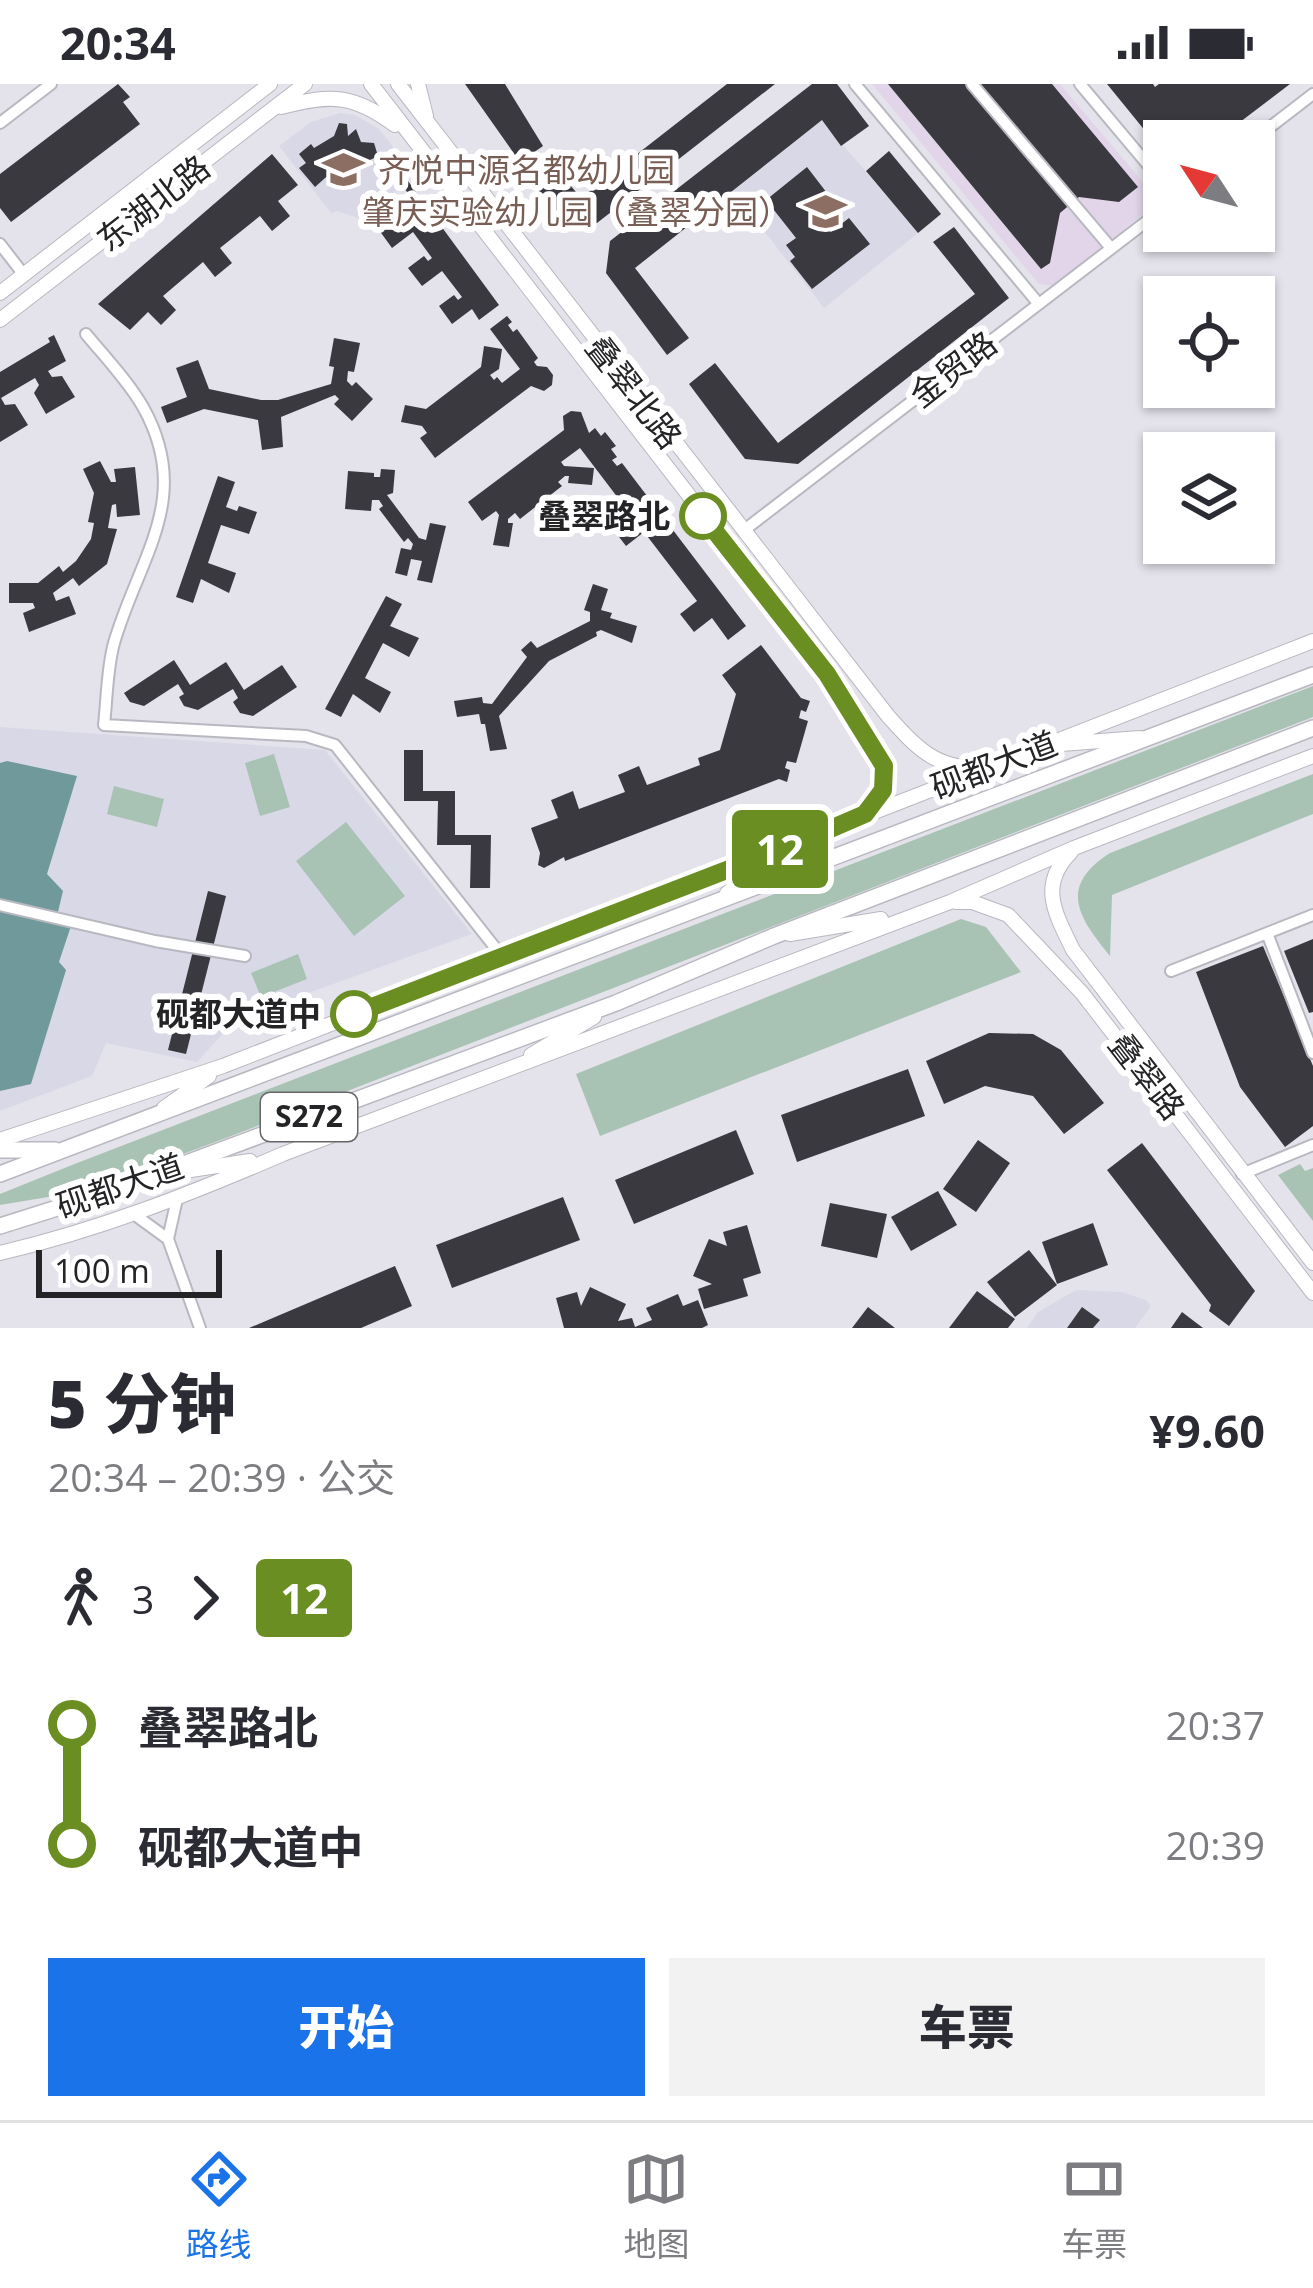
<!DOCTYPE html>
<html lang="zh">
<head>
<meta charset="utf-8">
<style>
  :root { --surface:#fff; --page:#f2f2f3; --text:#2b2b33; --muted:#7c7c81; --line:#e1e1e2; --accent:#1a73e8 }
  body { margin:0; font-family:"Open Sans","Noto Sans SC",sans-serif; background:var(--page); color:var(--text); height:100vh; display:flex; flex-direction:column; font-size:45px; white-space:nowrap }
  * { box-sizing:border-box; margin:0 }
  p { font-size:39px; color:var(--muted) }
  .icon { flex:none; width:66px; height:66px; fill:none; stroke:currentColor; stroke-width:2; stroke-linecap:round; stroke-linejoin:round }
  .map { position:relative; height:1244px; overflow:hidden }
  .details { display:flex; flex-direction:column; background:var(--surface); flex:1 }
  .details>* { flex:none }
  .badge { padding:0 24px; border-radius:9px; font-size:42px; line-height:78px }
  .needle { width:78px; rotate:306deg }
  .controls { position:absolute; left:1143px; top:36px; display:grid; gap:24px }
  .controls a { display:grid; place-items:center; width:132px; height:132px; border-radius:0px; background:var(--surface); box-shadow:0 3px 9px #0004; font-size:60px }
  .scale { position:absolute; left:36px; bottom:30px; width:186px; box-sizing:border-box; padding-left:12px; border:6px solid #242427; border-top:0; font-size:33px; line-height:42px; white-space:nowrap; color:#242427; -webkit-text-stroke:9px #fff; paint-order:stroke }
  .map>.badge { position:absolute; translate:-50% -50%; box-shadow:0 0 0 6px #fff }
  .legs { display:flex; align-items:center; gap:18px; height:132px; padding:0 48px; font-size:39px }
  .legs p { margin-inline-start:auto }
  .headline { display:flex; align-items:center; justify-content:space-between; height:204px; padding:0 48px }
  h1 { font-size:66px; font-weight:800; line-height:90px }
  .action { display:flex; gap:24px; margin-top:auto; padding:24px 48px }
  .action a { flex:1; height:138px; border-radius:0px; background:var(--accent); color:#fff; font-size:48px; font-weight:800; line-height:138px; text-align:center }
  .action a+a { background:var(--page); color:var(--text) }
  ul { padding:0 48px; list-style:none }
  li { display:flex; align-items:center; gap:42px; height:120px; font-size:45px }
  li i { display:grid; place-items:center; width:18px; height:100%; margin:0 15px; background:currentColor }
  li i::after { content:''; width:30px; height:30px; margin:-15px; border:9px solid; border-radius:50%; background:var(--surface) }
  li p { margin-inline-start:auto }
  li:first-child i { background:linear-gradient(#0000 50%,currentColor 0) }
  li:last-child i { background:linear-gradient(currentColor 50%,#0000 0) }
  .status { display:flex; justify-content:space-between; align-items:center; height:84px; padding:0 60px; background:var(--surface); direction:ltr }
  .status svg { height:33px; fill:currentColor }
  .menu { display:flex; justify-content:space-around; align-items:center; height:168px; border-top:3px solid var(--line); background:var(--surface); font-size:33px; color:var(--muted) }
  .menu a { display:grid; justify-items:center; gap:6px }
  .menu .current { color:var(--accent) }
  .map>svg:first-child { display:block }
  .commercial { fill:#e2d5e9 }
  .built { fill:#d8d8e7 }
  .green { fill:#a8c3b4 }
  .water { fill:#70999b }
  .building { fill:#39393f }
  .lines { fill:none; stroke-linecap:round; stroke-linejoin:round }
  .street-casing { stroke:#b8b8c0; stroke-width:14 }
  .secondary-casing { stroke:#b8b8c0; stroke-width:16 }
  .primary-casing { stroke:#b8b8c0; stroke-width:18 }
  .street { stroke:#fff; stroke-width:10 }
  .secondary { stroke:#fff; stroke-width:14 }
  .primary { stroke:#fff; stroke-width:15 }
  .line-1-casing { stroke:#fff; stroke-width:27 }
  .line-1 { stroke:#6b8e23; stroke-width:18 }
  .stop-1-dot { fill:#fff; stroke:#6b8e23; stroke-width:6 }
  .labels { text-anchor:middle; stroke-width:12; stroke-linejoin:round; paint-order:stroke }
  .shield { fill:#fff; stroke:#666668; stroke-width:3 }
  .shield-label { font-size:30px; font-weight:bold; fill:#242427 }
  .education-label { font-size:33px; fill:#785e54; stroke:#fff; text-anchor:start }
  .street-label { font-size:33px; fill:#242427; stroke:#fff }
  .stop-label { font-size:33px; font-weight:bold; fill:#242427; stroke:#fff; text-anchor:end }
</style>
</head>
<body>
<div class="status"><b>20:34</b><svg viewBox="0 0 49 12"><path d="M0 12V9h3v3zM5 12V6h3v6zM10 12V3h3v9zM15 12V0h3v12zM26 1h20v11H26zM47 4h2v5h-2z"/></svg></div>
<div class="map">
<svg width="1313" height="1244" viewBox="0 0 1313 1244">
  <rect width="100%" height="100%" fill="#e4e3eb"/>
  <path class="commercial" d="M872,0H1060L1147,103L1150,124L1056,202L1039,200Z"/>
  <path class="built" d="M340,29L355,31L379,45L393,63L388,81L397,94L403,90L408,97L359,134L336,127L332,130L279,62L311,38Z
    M822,36L918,149L824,224L733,107Z
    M0,643L325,666L472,850L236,935L197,978L106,959L92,992L0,1027Z
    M1076,1206L1122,1208L1146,1216L1151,1222L1135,1244H1027L1038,1228Z"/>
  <path class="green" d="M1313,602V633L226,1054L84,1107L0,1121V1110L72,1081Z
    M274,670L290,723L260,732L245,679Z
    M1313,690V730L1112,811L1110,872C1079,834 1057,803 1110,769Z
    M114,702L164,715L157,743L107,730Z
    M346,738L405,812L354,852L296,777Z
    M961,835L986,843L1021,888L600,1052L576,990Z
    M298,870L307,895L261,913L251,889Z
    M1300,1080L1305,1087L1313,1084V1137L1278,1091Z"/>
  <path class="water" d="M7,677L77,692L47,790L63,807L57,832L73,836L59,878L66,886L31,1000L0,1007V679Z"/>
  <path class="building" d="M118,0L130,13L123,18L140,40L11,138L0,124V90Z
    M465,0H505L543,62L520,78Z
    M727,0H775L597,139L560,134L535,102L558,87L576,108L586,110Z
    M812,0H837L869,42L841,62L822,36L635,184L689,254L667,271L606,189L610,157Z
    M888,0H1052L1138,103L1119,118L1079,113L1060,129L1050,179L1041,185Z
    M1107,0H1153L1155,3L1159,0H1290L1215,57H1164V70Z
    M339,39L347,40L348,52L356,45L361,58L374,59L378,72L368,77L353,69L315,103L299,84L306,79L299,70L311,60L314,64L334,52Z
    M889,67L941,130L918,149L866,87Z
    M272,70L298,101L278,117L290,132L272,147L260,132L220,164L232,179L215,193L203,178L163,212L176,226L161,241L148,228L130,246L98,220Z
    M807,83L827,109L810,122L831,148L849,134L870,160L812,205L790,177L795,173L786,161L796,154L766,116Z
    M408,97L499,221L479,236L472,225L452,240L439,222L454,211L458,216L462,213L442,187L422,202L408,184L424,172L428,177L432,174L413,148L392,164L379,146L395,134L398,139L403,136L392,121L408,109L402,102Z
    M954,143L1009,214L798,380L745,375L689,300L715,279L778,359L975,210L933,158Z
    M507,232L512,238L508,241L513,248L517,245L538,274L534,278L537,282L547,283L553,291L552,301L544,307L531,302L435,374L420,354L427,349L422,342L401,338L405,321L426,325L481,283L484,262L502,265L499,285L490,291L494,296L497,293L502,299L520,285L490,245Z
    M54,251L66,277L48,287L52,293L62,292L75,313L46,330L34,309L39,301L35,294L1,314L5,321L15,320L28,341L0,358V288L50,258L48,254Z
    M334,254L360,259L354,288L348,287L347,297L352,302L356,298L373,315L352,337L334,320L339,315L335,311L281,333L283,363L262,366L258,336L204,325L167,339L161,323L187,313L176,284L198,276L209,305L261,316H278L331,300L334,283L329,282Z
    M571,327L581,328L589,349L595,344L601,352L605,348L616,362L611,365L617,373L612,376L617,382L622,379L746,542L728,556L712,534L694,548L680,530L697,517L644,448L626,462L613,445L631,431L580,364L561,378L564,382L594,384L592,401L568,399L569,392H565L558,398L562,402L520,435L515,429L508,435V439H513L509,463L493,461L499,431L496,427L482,437L468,418L564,346L563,332Z
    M100,377L111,398H116L114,385L135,383L140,431L117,433L116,420L112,421L108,444L117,445L107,480L79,502L73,494L53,509L56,517L69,512L76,530L29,548L23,529L35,524L33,519H9V499H38L59,482L63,488L76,477L91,455L94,439L88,438L94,409L83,385Z
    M381,385L395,386L393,409L387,411L419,454L426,456L430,439L446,442L432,499L417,496L422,477L411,475L407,492L395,489L401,464L411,466L413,460L408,454L404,458L379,425L383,422L379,416H372L371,427L345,425L348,387L374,389V393H380Z
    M218,392L235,398L226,423L237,427L239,422L257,428L249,450L221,441L208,479L236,489L229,509L201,495L193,519L176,513Z
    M593,500L608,505L601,526L612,529L610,534L637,542L632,559L601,546L596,548L597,552L549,577L499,632L507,665L490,667L485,640H481L479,630L457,633L454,617L482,613L483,619L492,620L527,573L521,566L531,557L537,564L590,537V528L584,526Z
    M386,512L402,520L390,542L419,554L409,573L383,559L365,594L391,608L380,629L353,610L341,633L325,625Z
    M761,561L801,614L810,617L806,628L801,626L799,634L808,637L796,679L787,677L785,684L790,686L787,698L779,695L565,777L564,773L544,784L538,781L540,769L531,744L558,734L551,716L573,707L579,725L625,708L618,691L639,682L647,701L700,681L698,674L720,666L736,610L722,591Z
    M174,576L190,601L226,578L244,606L282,581L297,603L253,632L240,629L233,618L238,614L233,605L198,626L184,622L179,613L184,610L178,600L144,622L130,618L124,609Z
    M404,666H423V707H455V751H491L490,804H470L471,761H437L438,717H404Z
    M208,807L226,812L186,970L168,966Z
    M1313,855V928L1309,929L1284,867Z
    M1263,862L1313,982V1042L1285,1063L1240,1003L1196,888Z
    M989,949L1033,950L1061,966L1104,1019L1064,1050L1033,1012L985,1002L944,1020L926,977Z
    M908,985L925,1032L797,1078L781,1031Z
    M736,1046L754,1090L634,1140L615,1096Z
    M978,1056L1010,1079L976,1128L943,1105Z
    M1142,1059L1255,1207L1229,1242L1209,1227L1211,1221L1107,1086Z
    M938,1107L957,1141L911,1167L891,1133Z
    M563,1113L580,1156L452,1204L436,1161Z
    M830,1119L887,1130L877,1174L821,1162Z
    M1093,1139L1108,1181L1057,1200L1042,1158Z
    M747,1141L761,1189L743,1195L748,1212L704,1225L698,1205L712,1200L693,1192L709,1155L727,1162L723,1148Z
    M1029,1166L1057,1201L1015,1233L987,1198Z
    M395,1182L412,1222L361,1244H249Z
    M590,1203L626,1220L618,1237L632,1234L635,1243L652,1236L646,1224L678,1210L683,1222L698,1216L708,1241L702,1244H564L556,1214L577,1208L581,1222Z
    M977,1207L1015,1235L1008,1244H949Z
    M868,1223L895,1244H852Z
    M1082,1223L1100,1236L1093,1244H1067Z
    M1182,1228L1203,1244H1171Z"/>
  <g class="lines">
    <defs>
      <path id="street" d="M855,0L1038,219
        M972,0L1111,164
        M1080,0L1164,100
        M0,39L51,0
        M1252,57L1313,10
        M0,160L24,191
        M86,250C105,273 128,297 143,323C194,414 139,473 114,559C107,584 107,614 104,641L306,652L335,661L501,871
        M743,447L1164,124
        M0,821L155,857L245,872
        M1267,849L1313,969
        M1171,887L1313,831
        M1242,1090L1313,1061
        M135,1131L168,1155
        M168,1155L200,1244
        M168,1155L177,1115"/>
      <path id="secondary" d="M371,0L827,590C843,613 886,665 886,692C886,706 877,717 869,727
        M398,0L888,632C915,662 934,684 977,684
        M418,0L426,32
        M281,23C331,10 353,10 395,41
        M0,209L270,0
        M0,236L305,0
        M1061,660L1140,654
        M1071,768C1038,801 1055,829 1073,866L1313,1179
        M727,809L788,768
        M956,818H972L1008,831L1082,909L1313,1209
        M790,850L881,835
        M531,971L594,933
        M164,1024L209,992
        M0,1056L223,982L1313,557
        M171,1089L250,1077
        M0,1169C99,1146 190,1110 283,1070L950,818L1074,764L1313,672"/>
      <path id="primary" d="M0,1066H55
        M0,1090L1313,591
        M0,1142L114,1106L616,919L774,852L1313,644"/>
    </defs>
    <use href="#street" class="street-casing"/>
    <use href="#secondary" class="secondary-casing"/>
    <use href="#primary" class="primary-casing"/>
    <use href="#street" class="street"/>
    <use href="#secondary" class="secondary"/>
    <use href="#primary" class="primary"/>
  </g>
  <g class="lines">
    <defs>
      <path id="line-1" d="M354,930L807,755L865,730L883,706L884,682L827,590L703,432"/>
    </defs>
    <use href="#line-1" class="line-1-casing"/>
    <use href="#line-1" class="line-1"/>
  </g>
  <defs>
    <symbol id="school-bare" viewBox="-9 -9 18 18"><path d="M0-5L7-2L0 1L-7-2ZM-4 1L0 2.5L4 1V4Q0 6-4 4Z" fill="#8d6e63" stroke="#fff" stroke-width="2.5" paint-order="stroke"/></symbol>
  </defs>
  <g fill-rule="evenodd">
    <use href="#school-bare" x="314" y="56" width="59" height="59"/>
    <use href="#school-bare" x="796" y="98" width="59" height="59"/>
  </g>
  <g class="stop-1-dot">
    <circle cx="703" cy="432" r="21"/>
    <circle cx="354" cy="930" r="21"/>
  </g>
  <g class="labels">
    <rect class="shield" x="261" y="1009" width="96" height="48" rx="9"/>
    <g class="shield-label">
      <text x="309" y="1043">S272</text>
    </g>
    <g class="education-label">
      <text x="378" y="98">齐悦中源名都幼儿园</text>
      <text x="791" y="140" text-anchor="end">肇庆实验幼儿园（叠翠分园）</text>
    </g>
    <g class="street-label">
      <text transform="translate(153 119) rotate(-38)" y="12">东湖北路</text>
      <text transform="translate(953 285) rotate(-38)" y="12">金贸路</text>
      <text transform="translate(634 308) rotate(52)" y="12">叠翠北路</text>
      <text transform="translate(994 681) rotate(-21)" y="12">砚都大道</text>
      <text transform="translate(1147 992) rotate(52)" y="12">叠翠路</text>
      <text transform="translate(120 1102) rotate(-19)" y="12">砚都大道</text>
    </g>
    <g class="stop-label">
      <text x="670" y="444">叠翠路北</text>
      <text x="321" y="942">砚都大道中</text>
    </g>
  </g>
</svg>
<div class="controls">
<a><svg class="needle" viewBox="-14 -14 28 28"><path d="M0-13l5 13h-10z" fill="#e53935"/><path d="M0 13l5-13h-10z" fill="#7c7c81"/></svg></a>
<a><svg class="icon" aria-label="locate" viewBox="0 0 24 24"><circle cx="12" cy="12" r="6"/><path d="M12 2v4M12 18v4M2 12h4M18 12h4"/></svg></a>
<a><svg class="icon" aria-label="layers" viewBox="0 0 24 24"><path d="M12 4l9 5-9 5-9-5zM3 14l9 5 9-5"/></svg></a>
</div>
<div class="scale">100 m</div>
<b class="badge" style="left:780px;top:765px;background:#6b8e23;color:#fff">12</b>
</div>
<section class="details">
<div class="headline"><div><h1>5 分钟</h1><p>20:34 – 20:39 · 公交</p></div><b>¥9.60</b></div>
<div class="legs"><svg class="icon" aria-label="walk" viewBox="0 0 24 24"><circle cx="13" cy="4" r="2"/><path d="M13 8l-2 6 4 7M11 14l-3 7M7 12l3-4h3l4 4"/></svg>3<svg class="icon" aria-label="forward" viewBox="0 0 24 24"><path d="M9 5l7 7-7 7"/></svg><b class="badge" style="background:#6b8e23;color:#fff">12</b></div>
<ul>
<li><i style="color:#6b8e23"></i><b>叠翠路北</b><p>20:37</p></li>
<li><i style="color:#6b8e23"></i><b>砚都大道中</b><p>20:39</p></li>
</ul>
<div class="action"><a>开始</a><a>车票</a></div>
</section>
<nav class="menu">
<a class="current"><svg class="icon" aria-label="directions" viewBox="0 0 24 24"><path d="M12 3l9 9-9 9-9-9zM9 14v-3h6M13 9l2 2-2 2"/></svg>路线</a>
<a><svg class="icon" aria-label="map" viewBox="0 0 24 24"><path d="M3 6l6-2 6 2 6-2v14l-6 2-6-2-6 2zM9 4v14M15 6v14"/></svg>地图</a>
<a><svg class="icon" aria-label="tickets" viewBox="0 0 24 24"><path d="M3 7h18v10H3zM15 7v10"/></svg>车票</a>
</nav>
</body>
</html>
